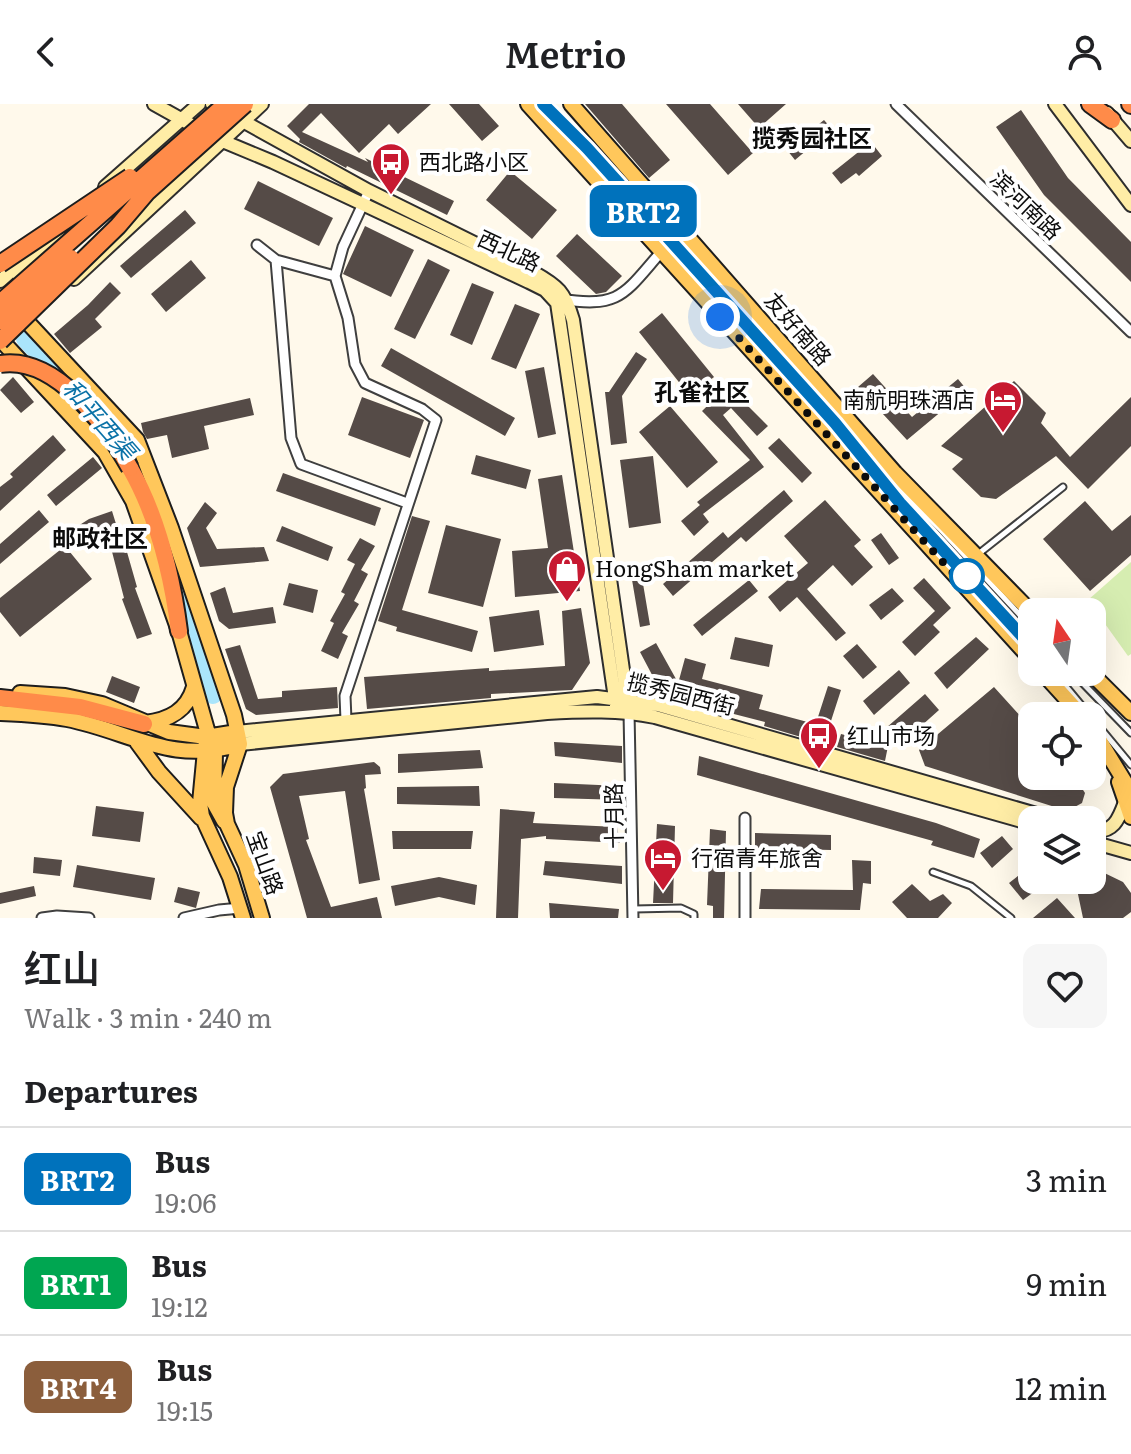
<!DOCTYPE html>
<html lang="en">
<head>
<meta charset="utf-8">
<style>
  :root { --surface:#fff; --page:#f6f6f6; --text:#202124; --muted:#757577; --line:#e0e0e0 }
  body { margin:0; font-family:Literata,"Noto Sans SC",serif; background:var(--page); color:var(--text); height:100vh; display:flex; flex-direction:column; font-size:30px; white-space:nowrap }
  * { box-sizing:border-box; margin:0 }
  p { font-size:26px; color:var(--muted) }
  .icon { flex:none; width:44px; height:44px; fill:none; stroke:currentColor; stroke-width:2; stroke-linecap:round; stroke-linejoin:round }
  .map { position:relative; height:814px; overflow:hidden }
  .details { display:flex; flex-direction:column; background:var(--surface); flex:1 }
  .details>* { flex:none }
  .badge { padding:0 16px; border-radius:12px; font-size:28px; line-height:52px }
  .needle { width:52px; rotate:347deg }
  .fabs { position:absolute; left:1018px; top:494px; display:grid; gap:16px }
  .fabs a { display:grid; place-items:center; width:88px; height:88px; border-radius:16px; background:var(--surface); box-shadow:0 8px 32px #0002; font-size:40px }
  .you { position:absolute; width:40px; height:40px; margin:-20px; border:6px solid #fff; border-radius:50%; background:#1a73e8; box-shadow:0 0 0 12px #1a73e833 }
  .map>.badge { position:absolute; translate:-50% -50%; box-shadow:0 0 0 4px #fff }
  h2 { padding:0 24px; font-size:30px; line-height:72px }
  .round { display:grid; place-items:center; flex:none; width:84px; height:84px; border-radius:16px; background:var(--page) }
  .summary { display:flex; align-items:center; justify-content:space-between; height:136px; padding:0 24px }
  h1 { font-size:38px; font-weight:600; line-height:60px }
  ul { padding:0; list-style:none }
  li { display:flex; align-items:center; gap:24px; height:104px; padding:0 24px; border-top:2px solid var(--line) }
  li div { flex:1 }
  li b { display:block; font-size:30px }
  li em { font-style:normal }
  li .badge { min-width:88px; font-weight:700; text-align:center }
  header { display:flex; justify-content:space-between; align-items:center; height:104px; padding:0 24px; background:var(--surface); font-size:36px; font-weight:600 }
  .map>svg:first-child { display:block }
  .green { fill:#d6edb1 }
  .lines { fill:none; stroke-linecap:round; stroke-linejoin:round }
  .river { stroke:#aae5fb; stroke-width:18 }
  .building { fill:#554b47 }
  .lane-casing { stroke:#3f3f3f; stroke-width:9 }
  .street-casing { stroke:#3f3f3f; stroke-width:13 }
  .secondary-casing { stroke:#2e2e2e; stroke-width:16 }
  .primary-casing { stroke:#1d1d1d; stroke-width:18 }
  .highway-casing { stroke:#1d1d1d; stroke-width:20 }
  .lane { stroke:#fff; stroke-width:5 }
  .street { stroke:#fff; stroke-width:9 }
  .secondary { stroke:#ffeda6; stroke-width:12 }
  .primary { stroke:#ffc75b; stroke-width:14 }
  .highway { stroke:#ff8b49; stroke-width:16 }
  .highway-bridge-casing { stroke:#1d1d1d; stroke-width:20; stroke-linecap:butt }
  .highway-bridge { stroke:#ff8b49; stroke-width:16 }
  .line-casing { stroke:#fff; stroke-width:18 }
  .line { stroke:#0072bc; stroke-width:12 }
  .walk { stroke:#0c0c0c; stroke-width:8; stroke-dasharray:0 14.4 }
  .stop-dot { fill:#fff; stroke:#0072bc; stroke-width:4 }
  .labels { text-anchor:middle; stroke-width:8; stroke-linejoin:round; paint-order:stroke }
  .poi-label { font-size:22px; fill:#0c0c0c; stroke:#fff; text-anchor:start }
  .street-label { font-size:22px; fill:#0c0c0c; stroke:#fff }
  .neighbourhood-label { font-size:24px; font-weight:bold; fill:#0c0c0c; stroke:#fff }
  .water-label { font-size:24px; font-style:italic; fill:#0b72a7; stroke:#fff }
</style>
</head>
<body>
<header><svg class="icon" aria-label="back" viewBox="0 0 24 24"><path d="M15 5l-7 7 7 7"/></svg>Metrio<svg class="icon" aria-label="person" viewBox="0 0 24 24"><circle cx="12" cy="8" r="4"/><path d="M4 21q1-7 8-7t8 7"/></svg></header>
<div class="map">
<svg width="1131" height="814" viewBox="0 0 1131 814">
  <rect width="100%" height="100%" fill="#fff9eb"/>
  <path class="green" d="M1131,458V550L1128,552L1088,496Z"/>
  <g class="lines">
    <path class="river" d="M25,235L70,282
      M105,318L129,343L149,386
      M173,464L213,591"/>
  </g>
  <path class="building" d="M309,0H431L398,30L389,20L359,49L321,9L302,28L368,58L365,54L454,97L447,111L347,62L346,64L299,38L300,35L287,22Z
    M449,0H479L499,22L482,37Z
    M585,0H622L670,56L649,74Z
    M666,0H710L753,49L728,71Z
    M738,0H786L759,24Z
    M1021,6L1068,74L1131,138V178L1044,91L996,23Z
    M824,16L832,25L795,56L787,46Z
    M871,38L882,52L859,72L856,69L841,80L832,69Z
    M510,67L557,106L532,135L486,96Z
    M258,77L333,114L319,142L244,105Z
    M185,106L196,119L131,174L120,162Z
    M365,122L414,146L391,193L343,170Z
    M577,130L622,172L606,188L596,190L556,152Z
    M428,155L450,166L415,235L394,225Z
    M191,156L206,174L166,208L151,190Z
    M110,178L121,189L95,215L102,223L70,249L54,230L88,201Z
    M472,179L494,188L472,241L450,231Z
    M515,200L540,210L516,265L491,255Z
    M662,209L714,273L690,292L639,228Z
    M391,244L515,314L505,332L381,262Z
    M636,248L647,255L622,292L627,339L611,341L605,288H609Z
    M544,263L556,330L538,334L525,267Z
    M873,270L912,313L958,275L967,286L907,336L858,283Z
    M13,273L34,298L21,309L0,286Z
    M1014,277L1046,309L1041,319L1070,353L1131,293V342L1088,385L1056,352L996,395L981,393L952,365L963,355L941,342Z
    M728,282L768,322L757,332L731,304L723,311L764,363L703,410L709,418L694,432L681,417L700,401L697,398L750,356L702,307Z
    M362,293L424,316L410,354L348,331Z
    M250,294L254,311L204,322L209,345L172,354L167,331L147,335L143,328L141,319Z
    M670,302L718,358L687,384L639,328Z
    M53,331L66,346L0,407V383L13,373L10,370Z
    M779,334L812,369L802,379L768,344Z
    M476,351L531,366L526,385L471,370Z
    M653,352L661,419L629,424L620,356Z
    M93,353L102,364L56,402L47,391Z
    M283,369L381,404L375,422L276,387Z
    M562,371L580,487L515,493L512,447L548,444L538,375Z
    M784,386L793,397L746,438L741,433L673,492L663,480L723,428L728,434Z
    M825,396L861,436L854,442L873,463L852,482L833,461L807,485L846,529L836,537L797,493L780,508L768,493L808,459L784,432Z
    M1085,397L1112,427L1131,411V451L1090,487L1043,435Z
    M205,398L217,409L206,424L217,445L264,443L269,457L200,463L187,424Z
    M39,406L49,418L0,460V440Z
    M112,407L125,449L127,448L137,483L135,484L152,530L137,535L122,495L124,494L110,440L105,442L99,425L86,434L78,422L89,415Z
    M412,412L430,417L402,506L478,527L472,548L396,527L397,523L378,517Z
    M446,421L501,435L483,503L428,489Z
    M282,422L333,443L328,457L276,437Z
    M881,429L899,454L889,461L871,436Z
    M360,434L375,442L361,466L368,470L354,497L359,500L342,529L348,532L338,555L321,547L334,519L330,517L345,490L341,488L355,460L347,456Z
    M65,442L92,475L20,533L0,508V494Z
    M640,462L650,521L640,523L630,464Z
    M924,474L951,504L933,521L940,528L915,552L902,538L935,507L913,484Z
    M749,476L758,487L702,532L693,521Z
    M289,479L318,486L313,509L283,501Z
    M225,483L233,509L273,503L276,519L229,525L219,517L210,489Z
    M892,484L904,497L881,516L869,501Z
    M581,504L590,559L572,586L491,590V594L367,605L364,573L489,564V567L565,562L562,507Z
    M539,506L544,541L494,548L489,513Z
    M735,533L773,541L769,563L730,555Z
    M976,533L989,545L947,585L934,569Z
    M656,539L676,575L659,584L640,548Z
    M857,540L877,563L863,575L843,552Z
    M240,541L258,595L282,593V587L337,583L338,604L256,611L246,605L225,545Z
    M685,554L706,560L702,575L763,591L759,605L815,620L811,636L764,622L765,618L695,600L697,593L676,587Z
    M899,566L910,579L874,611L863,597Z
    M112,572L140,583L134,599L106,588Z
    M828,582L841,586L830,620L817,616Z
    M994,583L1032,625V672H1074L1085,689L1082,699L1071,705L1058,704L925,662L919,646Z
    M925,590L939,606L901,640L886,624Z
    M841,630L888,642L885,657L837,643Z
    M554,638L622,642V659L555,652Z
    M480,646L483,664L398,669V650Z
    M699,652L936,719L980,735L974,754L931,741L933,737L697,671Z
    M374,658L380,663L381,670L365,671L366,684L364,685L380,776L359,780L345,687L299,692L309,735L306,736L331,803L377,793L382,814H307L270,683L283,670Z
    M554,679L621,682L622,696L554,694Z
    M479,682L480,702L397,700V683Z
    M96,702L144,708L140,738L92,732Z
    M500,705L535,708L533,719L617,723L620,739L546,735V732L521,735L518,814H496Z
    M657,720L675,722L673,799H653Z
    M710,725L726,727L724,814H713V802L707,801Z
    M392,727H473L471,745H393Z
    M755,729L831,731V746L755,744Z
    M1002,732L1013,745L992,764L980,749Z
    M34,753L62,756L60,772L33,769Z
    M852,756L871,757V780L863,779L860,806L759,805L761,785L853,786Z
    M545,757L622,762V780L543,771Z
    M77,761L155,774L151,796L73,783Z
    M1092,763L1123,778L1131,789V808L1123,814H1083L1075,776H1092Z
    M1028,764L1032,769V776H1037L1042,782L1023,796L1009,779Z
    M439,773L477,781L475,801L439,793L395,802L391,782Z
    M912,780L930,797L943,790L952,799L938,814H907L892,798Z
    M34,782L36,792L0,800V789Z
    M178,783L200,788L196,804L174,798Z
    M1057,794L1075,814H1033Z
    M549,799L619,805L618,814H550Z"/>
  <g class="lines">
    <defs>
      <path id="lane" d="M543,0L587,44L855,342L941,426L1032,524
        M868,358L900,399L1032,543
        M977,451L1063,383
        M1054,568L1131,661
        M1072,568L1131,629
        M933,768L971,782L1011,814
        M634,805L681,804L694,810V814"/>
      <path id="street" d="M896,0L1131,228
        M257,141L276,156L335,172
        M276,156L291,334L301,360L407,399
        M561,195C620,205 625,189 661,148
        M629,608L633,814
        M346,616L345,592L436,316L422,305L365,279L355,260L348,214L335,172L343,143L369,87
        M745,714V814
        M42,814L57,812L89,814
        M184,814L219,806L241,804"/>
      <path id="secondary" d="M154,0L213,33L273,58L529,178L545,186L557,199L617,608
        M212,0L369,87L533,168C558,182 565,188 573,216L629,608
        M1055,0L1131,101
        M1107,9L1131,37
        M105,83L199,0
        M19,172L95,104
        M74,175L262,0
        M0,177L44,138
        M237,628L597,593L658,601L1057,716
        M240,640L547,609C584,607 619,606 655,613L1032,720
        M1092,726C1113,730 1119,715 1125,698
        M1092,738L1131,749"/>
      <path id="primary" d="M528,0L1032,556
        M571,0L895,369L1032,509
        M18,208L137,336L171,424L234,611L240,640L226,683L225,709L227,720L246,761L262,814
        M0,235L105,348L133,397L179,527L207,626L200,699L202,712L230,773L243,814
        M1042,568L1082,612
        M1090,568L1131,609
        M20,589L65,592L102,600L169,628L206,633L237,628
        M0,609C22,610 45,611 67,615C132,628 170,661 240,640
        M145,619C169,616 187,607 194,583
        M1092,624L1131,688
        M137,638L159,668L201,714
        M211,642L215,648L214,699L224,717
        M1119,678L1131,713"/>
      <path id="highway" d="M1090,0L1112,16
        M1130,0L1131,1
        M130,364C158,413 172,473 179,527
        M0,594L80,603L144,620"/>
    </defs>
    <use href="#lane" class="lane-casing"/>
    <use href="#street" class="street-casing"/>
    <use href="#secondary" class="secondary-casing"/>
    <use href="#primary" class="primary-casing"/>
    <use href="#highway" class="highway-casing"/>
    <use href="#lane" class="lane"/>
    <use href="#street" class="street"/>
    <use href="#secondary" class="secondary"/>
    <use href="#primary" class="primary"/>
    <use href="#highway" class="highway"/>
    <defs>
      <path id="highway-bridge" d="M0,160L130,73
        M0,199L226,0
        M0,217L71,154
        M0,237L118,122L147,88L245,0
        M0,260C56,251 106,321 130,364"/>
    </defs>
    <use href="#highway-bridge" class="highway-bridge-casing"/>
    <use href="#highway-bridge" class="highway-bridge"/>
  </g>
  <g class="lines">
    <defs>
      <path id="line" d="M543,0L587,44L835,319L900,399L1032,543"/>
    </defs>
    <use href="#line" class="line-casing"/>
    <use href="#line" class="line"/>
    <path class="walk" d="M720,213L961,478L967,472"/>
  </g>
  <defs>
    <symbol id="bus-pin" viewBox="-11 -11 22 30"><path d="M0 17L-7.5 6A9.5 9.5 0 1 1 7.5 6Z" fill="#c71931" stroke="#fff"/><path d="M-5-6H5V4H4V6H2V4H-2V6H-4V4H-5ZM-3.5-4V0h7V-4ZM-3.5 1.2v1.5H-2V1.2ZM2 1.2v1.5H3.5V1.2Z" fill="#fff"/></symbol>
    <symbol id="hotel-pin" viewBox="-11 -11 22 30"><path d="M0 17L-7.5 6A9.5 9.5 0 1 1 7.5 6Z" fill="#c71931" stroke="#fff"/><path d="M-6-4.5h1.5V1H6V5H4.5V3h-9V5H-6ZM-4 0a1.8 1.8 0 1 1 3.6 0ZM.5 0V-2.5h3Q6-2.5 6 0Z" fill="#fff"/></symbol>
    <symbol id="shop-pin" viewBox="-11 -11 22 30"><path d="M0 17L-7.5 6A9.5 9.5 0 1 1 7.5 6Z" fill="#c71931" stroke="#fff"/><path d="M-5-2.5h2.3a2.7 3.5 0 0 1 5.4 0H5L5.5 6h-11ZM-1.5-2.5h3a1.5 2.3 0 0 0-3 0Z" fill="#fff"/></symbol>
  </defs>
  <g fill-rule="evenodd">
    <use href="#bus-pin" x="369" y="36" width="44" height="60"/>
    <use href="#hotel-pin" x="981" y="274" width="44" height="60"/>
    <use href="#shop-pin" x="545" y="443" width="44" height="60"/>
    <use href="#bus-pin" x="797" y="610" width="44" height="60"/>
    <use href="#hotel-pin" x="641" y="732" width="44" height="60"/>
  </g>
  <circle class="stop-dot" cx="967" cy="472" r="16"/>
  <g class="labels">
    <g class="poi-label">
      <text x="419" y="66">西北路小区</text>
      <text x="975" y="304" text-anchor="end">南航明珠酒店</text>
      <text x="595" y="473">HongSham market</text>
      <text x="847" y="640">红山市场</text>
      <text x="691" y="762">行宿青年旅舍</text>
    </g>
    <g class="street-label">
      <text transform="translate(1026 101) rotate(44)" y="8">滨河南路</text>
      <text transform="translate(509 147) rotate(25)" y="8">西北路</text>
      <text transform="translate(798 225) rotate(49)" y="8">友好南路</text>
      <text transform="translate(681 590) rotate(14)" y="8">揽秀园西街</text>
      <text transform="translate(614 712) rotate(-91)" y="8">十月路</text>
      <text transform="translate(265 759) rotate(70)" y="8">宝山路</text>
    </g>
    <g class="neighbourhood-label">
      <text x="812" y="43">揽秀园社区</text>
      <text x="702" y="297">孔雀社区</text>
      <text x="100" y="443">邮政社区</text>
    </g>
    <g class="water-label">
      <text transform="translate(99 316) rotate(49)" y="8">和平西渠</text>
    </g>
  </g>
</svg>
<div class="fabs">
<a><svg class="needle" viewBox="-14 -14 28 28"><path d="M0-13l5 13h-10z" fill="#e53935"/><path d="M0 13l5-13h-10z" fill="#757577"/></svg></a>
<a><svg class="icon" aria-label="locate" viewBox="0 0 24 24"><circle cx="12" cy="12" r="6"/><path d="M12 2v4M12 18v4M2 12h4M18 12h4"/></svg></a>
<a><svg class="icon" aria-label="layers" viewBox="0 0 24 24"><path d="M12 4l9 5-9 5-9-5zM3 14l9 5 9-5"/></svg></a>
</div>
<div class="you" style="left:720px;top:213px"></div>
<b class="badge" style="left:643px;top:107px;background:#0072bc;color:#fff">BRT2</b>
</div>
<section class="details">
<div class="summary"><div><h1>红山</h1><p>Walk · 3 min · 240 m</p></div><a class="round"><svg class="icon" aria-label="heart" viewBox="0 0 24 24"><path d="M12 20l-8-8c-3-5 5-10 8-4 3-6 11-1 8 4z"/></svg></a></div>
<h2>Departures</h2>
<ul>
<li><span class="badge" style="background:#0072bc;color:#fff">BRT2</span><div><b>Bus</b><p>19:06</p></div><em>3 min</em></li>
<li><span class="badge" style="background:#00a651;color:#fff">BRT1</span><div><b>Bus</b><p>19:12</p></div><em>9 min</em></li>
<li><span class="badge" style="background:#8b5e3c;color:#fff">BRT4</span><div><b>Bus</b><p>19:15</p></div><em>12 min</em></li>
</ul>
</section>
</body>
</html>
